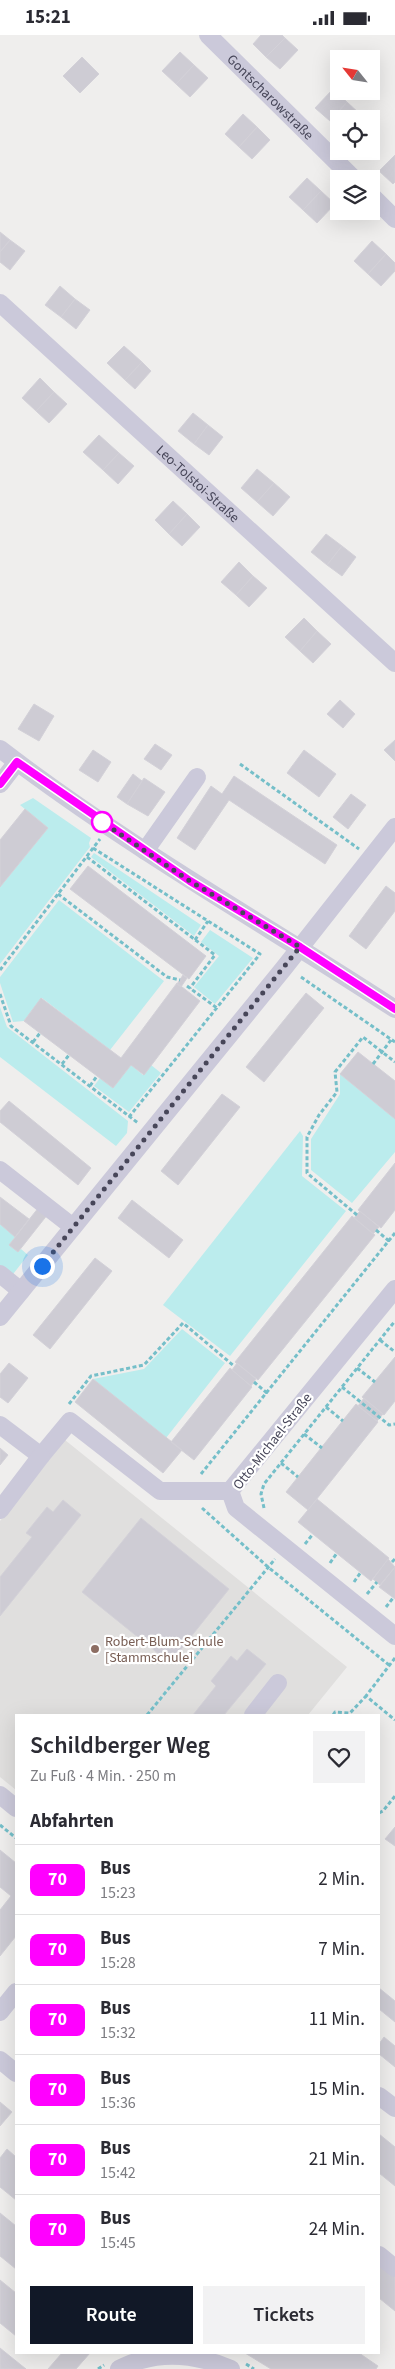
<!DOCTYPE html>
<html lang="de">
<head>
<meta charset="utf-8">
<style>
  :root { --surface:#fff; --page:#f2f2f3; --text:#2b2b33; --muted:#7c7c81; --line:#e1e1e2; --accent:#111827 }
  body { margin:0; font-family:"Source Sans 3",sans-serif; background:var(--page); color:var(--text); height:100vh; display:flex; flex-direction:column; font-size:19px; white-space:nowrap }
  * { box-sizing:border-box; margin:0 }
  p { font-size:16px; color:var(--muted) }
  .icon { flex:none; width:28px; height:28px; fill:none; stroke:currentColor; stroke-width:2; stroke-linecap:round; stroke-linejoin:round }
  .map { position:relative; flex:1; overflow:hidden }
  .side { position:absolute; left:15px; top:1679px; width:365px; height:640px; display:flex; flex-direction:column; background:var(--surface); border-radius:0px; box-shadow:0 5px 20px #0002 }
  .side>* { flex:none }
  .badge { padding:0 10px; border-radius:8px; font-size:18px; line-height:32px }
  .needle { width:32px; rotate:300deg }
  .fabs { position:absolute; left:330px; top:15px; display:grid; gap:10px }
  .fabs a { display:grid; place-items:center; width:50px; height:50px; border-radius:0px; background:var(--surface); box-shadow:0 5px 20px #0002; font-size:25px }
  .you { position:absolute; width:25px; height:25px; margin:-12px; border:4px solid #fff; border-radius:50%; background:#1a73e8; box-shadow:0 0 0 8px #1a73e833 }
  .map>.badge { position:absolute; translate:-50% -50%; box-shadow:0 0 0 2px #fff }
  h2 { padding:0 15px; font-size:19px; line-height:45px }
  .round { display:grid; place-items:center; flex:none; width:52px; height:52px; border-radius:0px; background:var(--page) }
  .head { display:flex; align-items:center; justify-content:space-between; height:85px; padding:0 15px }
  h1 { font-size:24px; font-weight:600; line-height:38px }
  .button { display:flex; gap:10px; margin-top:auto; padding:10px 15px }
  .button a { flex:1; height:58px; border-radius:0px; background:var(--accent); color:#fff; font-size:20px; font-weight:600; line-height:58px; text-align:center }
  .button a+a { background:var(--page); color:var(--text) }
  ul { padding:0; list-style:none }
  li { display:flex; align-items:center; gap:15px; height:70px; padding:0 15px; border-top:1px solid var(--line) }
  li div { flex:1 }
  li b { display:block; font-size:19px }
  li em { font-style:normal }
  li .badge { min-width:55px; font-weight:700; text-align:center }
  .status { display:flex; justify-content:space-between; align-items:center; height:35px; padding:0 25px; background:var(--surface); direction:ltr }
  .status svg { height:14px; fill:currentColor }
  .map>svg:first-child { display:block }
  .education { fill:#e0dfde }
  .green { fill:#bbeced }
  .building { fill:#ceccd4; stroke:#d3d1d8 }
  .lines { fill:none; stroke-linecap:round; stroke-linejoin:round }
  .path { stroke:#75bfc9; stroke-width:3; stroke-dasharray:4 2.5; stroke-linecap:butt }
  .minor { stroke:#cbc9da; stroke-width:18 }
  .line-casing { stroke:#fff; stroke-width:11 }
  .line { stroke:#f0f; stroke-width:8 }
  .walk { stroke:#474659; stroke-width:5; stroke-dasharray:0 9 }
  .stop-dot { fill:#fff; stroke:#f0f; stroke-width:2.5 }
  .education-dot { fill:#8d6e63; stroke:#fff; stroke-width:2 }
  .labels { text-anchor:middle; stroke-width:4.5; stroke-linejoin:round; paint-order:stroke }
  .street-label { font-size:14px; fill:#474659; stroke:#fff }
  .education-label { font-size:14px; fill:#785e54; stroke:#fff; text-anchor:start }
</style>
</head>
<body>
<div class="status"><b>15:21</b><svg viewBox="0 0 49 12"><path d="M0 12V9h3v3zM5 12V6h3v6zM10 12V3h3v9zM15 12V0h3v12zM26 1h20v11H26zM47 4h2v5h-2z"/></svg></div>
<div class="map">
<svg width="395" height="2334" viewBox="0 0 395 2334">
  <rect width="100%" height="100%" fill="#efeeed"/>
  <path class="education" d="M65,1405L347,1632L308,1680H16V1755L0,1742V1486Z"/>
  <path class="green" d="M33,763L91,803L89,808L90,812L0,929V852L48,793L20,770Z
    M94,818L201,890L194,901L91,822Z
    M59,865L164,946L110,1015L42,963L24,986L13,987L0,948V942Z
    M210,895L253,923L215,969L194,952L219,921L201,907Z
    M0,972L7,992L128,1086L127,1098L116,1111L0,1022Z
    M131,1030L143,1040L151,1030L161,1038L129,1077L94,1051L100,1043L113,1053Z
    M340,1039L395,1084V1117L352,1168L311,1135V1104L340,1059Z
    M300,1096L303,1101L302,1141L346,1176L230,1321L163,1270Z
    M0,1189L15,1202L9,1210L18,1217L21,1214L28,1220L10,1243L0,1235Z
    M182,1294L225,1328L166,1403L93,1344L144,1334Z"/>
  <path class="building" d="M261,0H282L285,3L266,22L253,9Z
    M285,3L298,15L280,34L266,22Z
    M180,17L194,30L176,49L162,36Z
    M82,22L99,39L80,58L63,41Z
    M194,30L208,43L190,62L176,49Z
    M333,54L347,67L330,86L315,73Z
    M347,67L361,80L357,84H339V95L330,86Z
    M243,79L257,92L239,112L225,99Z
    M257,92L270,105L252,124L239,112Z
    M395,120V147L393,149L379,136Z
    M307,143L321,156L303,175L289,162Z
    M321,156L335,169L317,188L303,175Z
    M0,197L10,205L0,217Z
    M10,205L25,216L10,235L0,227V217Z
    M372,206L386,219L368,239L354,226Z
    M386,219L395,228V236L381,251L368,239Z
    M60,251L75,264L61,282L45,270Z
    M75,264L90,275L76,294L61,282Z
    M124,311L142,327L125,345L107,328Z
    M142,327L151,336L135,354L125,345Z
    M40,343L54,357L36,376L22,363Z
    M54,357L67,369L49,388L36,376Z
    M193,378L208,390L194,409L178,396Z
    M208,390L223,402L209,420L194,409Z
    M99,400L119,418L103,435L83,417Z
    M119,418L134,431L118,449L103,435Z
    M257,434L274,448L257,467L241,453Z
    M274,448L290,462L273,481L257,467Z
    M173,466L187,479L169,499L155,485Z
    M187,479L200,492L182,511L169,499Z
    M326,499L342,511L327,530L311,517Z
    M342,511L356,522L342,541L327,530Z
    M239,527L253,541L236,560L221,547Z
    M253,541L267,553L249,572L236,560Z
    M304,583L317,596L300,616L285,602Z
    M317,596L331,609L313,628L300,616Z
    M340,665L355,679L343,693L327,679Z
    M34,669L54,681L39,706L18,694Z
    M395,705V726L384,715Z
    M155,709L172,720L161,735L144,724Z
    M93,715L111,727L98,747L79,735Z
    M304,715L336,739L319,762L287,738Z
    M133,739L142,746L127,769L117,762Z
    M234,741L337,810L325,829L229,765L195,815L177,803L211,751L222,759Z
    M144,743L165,757L148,781L127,769Z
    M351,759L366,770L348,794L333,782Z
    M25,774L48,793L0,852V805Z
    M88,831L206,921L189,944L70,854Z
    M386,851L395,858V876L366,914L349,901Z
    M183,940L187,943L181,952L177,949Z
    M177,948L200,966L144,1040L131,1030L113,1053L24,986L41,963L121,1023Z
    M306,958L324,973L264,1047L246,1032Z
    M358,1017L395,1046V1084L340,1039Z
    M222,1059L240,1072L178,1150L161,1136Z
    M9,1066L91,1133L78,1150L0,1087V1076Z
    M395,1128V1175L381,1193L358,1175Z
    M0,1162L29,1184L15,1202L0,1189Z
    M132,1165L183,1205L169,1223L118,1183Z
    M39,1172L48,1179L18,1217L9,1210Z
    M360,1176L379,1192L373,1199L354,1183Z
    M352,1181L375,1200L258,1345L235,1327Z
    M95,1223L112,1236L50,1314L33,1300Z
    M395,1322V1366L384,1380L362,1362Z
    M9,1328L28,1343L8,1368L0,1362V1339Z
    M237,1328L256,1344L251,1351L232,1335Z
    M230,1333L252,1352L194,1425L171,1407Z
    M93,1344L182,1415L163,1438L75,1367Z
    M364,1363L383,1379L377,1386L358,1371Z
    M356,1369L378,1387L308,1475L286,1457Z
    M0,1413L8,1420L0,1430Z
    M317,1464L389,1523L371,1546L298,1487Z
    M63,1465L81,1480L0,1581V1542L32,1502L26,1498L47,1472L53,1477Z
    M141,1483L229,1554L170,1628L82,1557Z
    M388,1524L395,1532L380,1550L373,1544Z
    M395,1532V1564L379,1552Z
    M247,1614L266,1629L224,1680H193L216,1651L211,1646L231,1621L237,1626Z
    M395,1792V1811L385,1804Z
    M0,1815L16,1828V1901L0,1921V1875L11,1861L0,1852Z
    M379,1953L395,1966V1987L379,1974Z
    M384,2002L395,2011V2032L379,2019V2009Z
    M0,2067L12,2077L0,2091Z
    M379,2099L395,2112V2151L379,2138Z
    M7,2114L16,2122V2165L0,2152V2123Z
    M0,2178L16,2191V2234L0,2221Z
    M379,2229L395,2242V2276L379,2263Z
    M0,2245L16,2258V2301L0,2288Z
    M0,2313L26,2334H0Z
    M62,2318H90L76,2334H48Z
    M245,2318H359L378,2331L376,2334H271Z"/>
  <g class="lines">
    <path class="path" d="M240,729L359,814
      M93,813L260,919L129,1082
      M87,822L215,920L190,953
      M58,859L167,942L180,945
      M195,905L208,886
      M0,935L100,804
      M301,942L395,1007
      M187,951L217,973
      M0,959L11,991L138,1088
      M33,1007L40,998
      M62,1029L69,1020
      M373,1029L391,1005
      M90,1051L97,1041
      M357,1180L307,1138V1102L319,1080L337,1057L335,1037L363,1002L395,1027
      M376,1195L389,1206
      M380,1305L395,1317
      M357,1333L375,1347
      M254,1347L267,1358
      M342,1352L389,1390L395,1389
      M69,1369L91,1341L144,1330L183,1288L234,1331
      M326,1372L343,1386
      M304,1399L322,1413
      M281,1428L298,1442
      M201,1439L395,1198
      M202,1473L268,1532L389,1630
      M264,1473L261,1459L264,1449L395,1286
      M305,1509L313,1499
      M392,1527L395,1524
      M330,1528L337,1518
      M354,1547L361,1537
      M367,1559L377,1547
      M386,1572L393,1563
      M395,1623L366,1661L395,1685
      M147,1680L275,1524
      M333,1680L335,1677L350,1678L366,1661
      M379,1778L383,1776L395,1761
      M0,1790L16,1803
      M246,2329L254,2334
      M98,2334L104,2330"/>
    <g class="minor">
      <path id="s1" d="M208,0L354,144"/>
      <path d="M371,160L395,184"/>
      <path id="s2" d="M0,268L395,628"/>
      <path d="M0,714C125,810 263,888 395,974"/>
      <path d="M0,749L17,727"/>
      <path d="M145,816L197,742"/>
      <path d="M0,1135L73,1192"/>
      <path d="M0,1239L21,1256"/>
      <path d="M395,1254L230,1456L236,1473L395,1601"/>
      <path d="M0,1282L284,933L395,792"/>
      <path d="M0,1390L41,1421L70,1386L160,1456H230"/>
      <path d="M0,1475L41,1421"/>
      <path d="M253,1680L278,1648"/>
      <path d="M0,1760L16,1773"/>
      <path d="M0,1977L16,1957"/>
      <path d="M0,2025L16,2038"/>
      <path d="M379,2061L395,2073"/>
      <path d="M379,2220L395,2233"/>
      <path d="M119,2334C155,2315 194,2318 231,2334"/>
    </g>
  </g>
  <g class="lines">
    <defs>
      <path id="line" d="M0,749L17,727L190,846L300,912L395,974"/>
    </defs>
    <use href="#line" class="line-casing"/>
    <use href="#line" class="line"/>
    <path class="walk" d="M42,1231L300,912L190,846L99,785L102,787"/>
  </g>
  <circle class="stop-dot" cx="102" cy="787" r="10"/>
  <circle class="education-dot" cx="95" cy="1614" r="5"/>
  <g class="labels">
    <g class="street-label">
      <text dy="5" stroke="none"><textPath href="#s1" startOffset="88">Gontscharowstraße</textPath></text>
      <text dy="5" stroke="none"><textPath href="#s2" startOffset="268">Leo-Tolstoi-Straße</textPath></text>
      <text transform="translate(272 1406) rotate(-52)" y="5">Otto-Michael-Straße</text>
    </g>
    <g class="education-label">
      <text x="105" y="1611">Robert-Blum-Schule<tspan x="105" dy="16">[Stammschule]</tspan></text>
    </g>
  </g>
</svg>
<div class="fabs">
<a><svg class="needle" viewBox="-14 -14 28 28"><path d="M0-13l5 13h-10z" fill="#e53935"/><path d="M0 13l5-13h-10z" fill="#7c7c81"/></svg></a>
<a><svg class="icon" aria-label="locate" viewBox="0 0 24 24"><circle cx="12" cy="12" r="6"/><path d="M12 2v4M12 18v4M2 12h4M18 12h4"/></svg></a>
<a><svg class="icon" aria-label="layers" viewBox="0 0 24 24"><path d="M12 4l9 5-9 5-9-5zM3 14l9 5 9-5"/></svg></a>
</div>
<div class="you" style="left:42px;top:1231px"></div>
<section class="side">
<div class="head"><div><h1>Schildberger Weg</h1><p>Zu Fuß · 4 Min. · 250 m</p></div><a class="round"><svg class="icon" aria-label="heart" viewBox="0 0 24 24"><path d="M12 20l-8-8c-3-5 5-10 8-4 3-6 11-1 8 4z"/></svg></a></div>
<h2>Abfahrten</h2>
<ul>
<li><span class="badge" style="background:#f0f;color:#fff">70</span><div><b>Bus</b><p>15:23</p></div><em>2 Min.</em></li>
<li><span class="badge" style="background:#f0f;color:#fff">70</span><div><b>Bus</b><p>15:28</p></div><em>7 Min.</em></li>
<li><span class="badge" style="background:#f0f;color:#fff">70</span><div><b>Bus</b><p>15:32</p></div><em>11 Min.</em></li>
<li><span class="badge" style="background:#f0f;color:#fff">70</span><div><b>Bus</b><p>15:36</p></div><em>15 Min.</em></li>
<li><span class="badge" style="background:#f0f;color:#fff">70</span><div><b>Bus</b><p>15:42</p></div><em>21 Min.</em></li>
<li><span class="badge" style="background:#f0f;color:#fff">70</span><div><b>Bus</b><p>15:45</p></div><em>24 Min.</em></li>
</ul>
<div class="button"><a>Route</a><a>Tickets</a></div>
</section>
</div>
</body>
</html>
